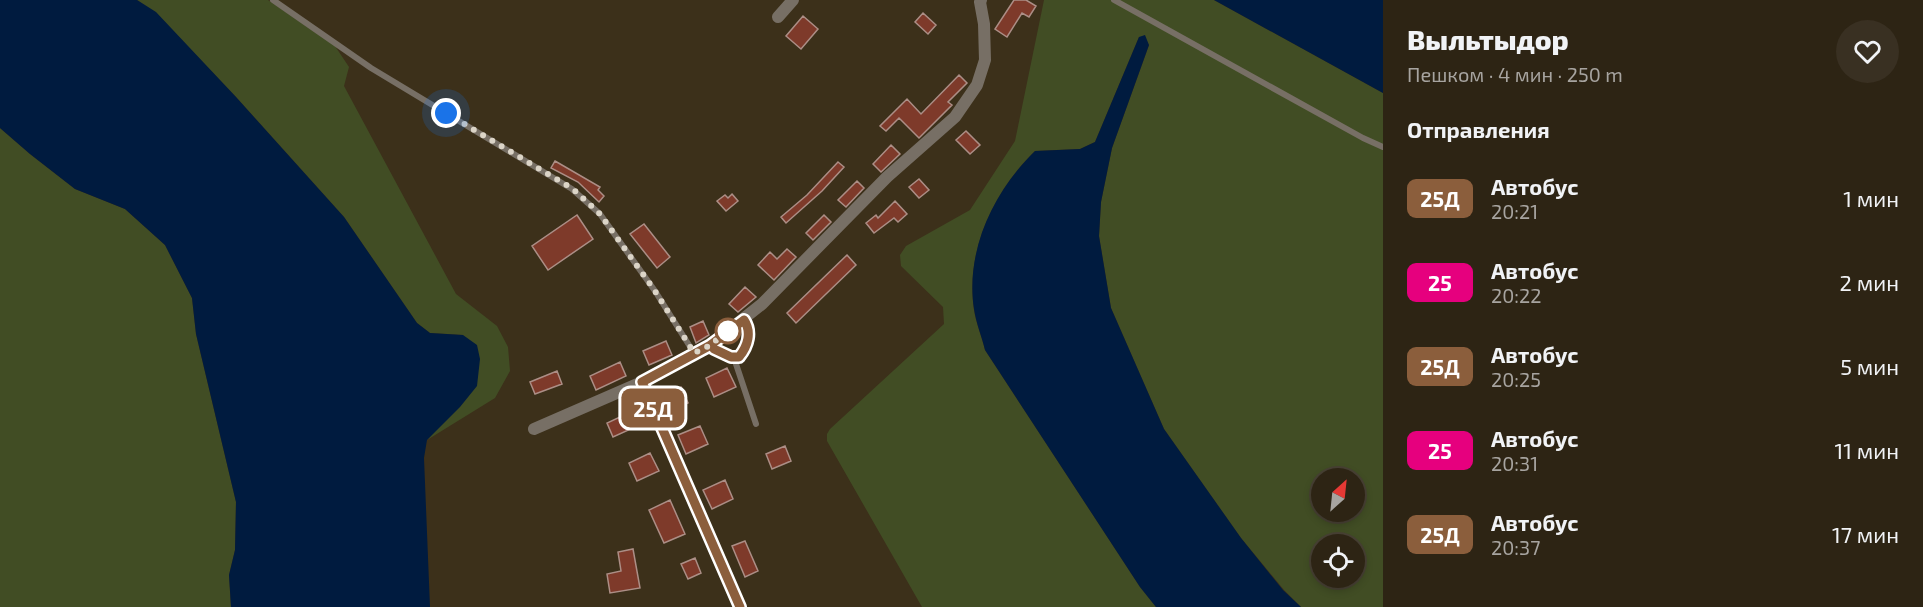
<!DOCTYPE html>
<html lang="ru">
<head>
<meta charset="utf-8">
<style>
  :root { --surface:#2d2414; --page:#393022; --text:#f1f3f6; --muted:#a7a4a0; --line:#484134 }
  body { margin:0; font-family:"Exo 2",sans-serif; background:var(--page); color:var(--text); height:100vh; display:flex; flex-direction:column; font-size:22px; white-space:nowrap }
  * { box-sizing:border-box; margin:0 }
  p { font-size:20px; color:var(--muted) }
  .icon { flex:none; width:33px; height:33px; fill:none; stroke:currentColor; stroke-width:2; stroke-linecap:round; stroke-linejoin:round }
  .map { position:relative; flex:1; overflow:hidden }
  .details { display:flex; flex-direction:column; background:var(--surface); width:540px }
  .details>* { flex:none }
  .badge { padding:0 12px; border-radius:9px; font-size:21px; line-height:39px }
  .needle { width:39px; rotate:27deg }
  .buttons { position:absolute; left:1311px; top:468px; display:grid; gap:12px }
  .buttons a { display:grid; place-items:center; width:54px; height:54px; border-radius:50%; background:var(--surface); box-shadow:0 3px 9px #0003,0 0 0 2px var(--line); font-size:30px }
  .you { position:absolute; width:30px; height:30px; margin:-15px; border:4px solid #fff; border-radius:50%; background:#1a73e8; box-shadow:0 0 0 9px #1a73e833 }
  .map>.badge { position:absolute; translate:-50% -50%; box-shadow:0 0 0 3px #fff }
  h2 { padding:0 24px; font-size:22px; line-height:54px }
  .round { display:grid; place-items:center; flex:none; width:63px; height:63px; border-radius:32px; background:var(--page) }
  .summary { display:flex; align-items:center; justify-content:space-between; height:102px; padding:0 24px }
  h1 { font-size:28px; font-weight:800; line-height:45px }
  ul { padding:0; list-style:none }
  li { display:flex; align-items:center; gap:18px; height:84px; padding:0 24px }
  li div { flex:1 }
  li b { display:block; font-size:22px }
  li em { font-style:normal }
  li .badge { min-width:66px; font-weight:700; text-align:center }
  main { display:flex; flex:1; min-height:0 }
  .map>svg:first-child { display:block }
  .green { fill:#414d24; fill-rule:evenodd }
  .water { fill:#001b3f }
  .building { fill:#7e3a2a; stroke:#ac8e86; stroke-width:1.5 }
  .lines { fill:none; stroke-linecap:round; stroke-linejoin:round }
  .service { stroke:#776f65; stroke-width:6 }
  .minor { stroke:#776f65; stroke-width:12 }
  .tertiary { stroke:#776f65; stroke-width:12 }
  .line-casing { stroke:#fff; stroke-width:14 }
  .line { stroke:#8b5e3c; stroke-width:9 }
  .walk { stroke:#dbd4c7; stroke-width:6; stroke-dasharray:0 10.8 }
  .stop-dot { fill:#fff; stroke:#8b5e3c; stroke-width:3 }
</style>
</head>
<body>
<main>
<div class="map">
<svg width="1383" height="607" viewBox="0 0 1383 607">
  <rect width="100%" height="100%" fill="#3c301a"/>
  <path class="green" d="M137,0H268L335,46L349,67L344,86L456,294L497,326L508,347L510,371L495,398L427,440L437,429L463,335L430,333L417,323L344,217L236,97L156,13Z
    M1044,0H1214L1383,93V607H1301L1284,590L1241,538L1164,429L1111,308L1099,236L1101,202L1112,148L1149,45L1139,37L1095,142L1080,149L1035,151C994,191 965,251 974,310C976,323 982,337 985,350L1140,587L1156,607H922L827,441V434L830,429L944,324L943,307L901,266L900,255L906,246L970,210L1015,141ZM1322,478H1354V512H1322ZM1322,544H1354V578H1322Z
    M0,128L30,154L75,189L125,209L165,245L192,298L196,334L236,502L235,550L229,575L231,607H0Z"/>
  <path class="water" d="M0,0H137L156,12L236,97L344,217L417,323L430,333L463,335L477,345L480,359L477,386L460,407L427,440L424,458L430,607H231L229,575L235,550L236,502L196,334L192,298L165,245L125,209L75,189L30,154L0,128Z
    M1214,0H1383V93Z
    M1145,35L1149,45L1112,148L1101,202L1099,236L1111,308L1164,429L1241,538L1283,590L1301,607H1156L1140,587L985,350C982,337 976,323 974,309C965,250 994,191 1035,151L1080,149L1095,142L1139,37Z"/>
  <path class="building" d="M1014,0H1026L1036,6L1029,17L1022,13L1007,37L995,29Z
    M923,13L936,25L928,34L915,22Z
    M803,16L818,29L801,49L786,36Z
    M959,75L967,83L948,102L952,105L919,138L899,118L886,131L880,126L907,99L921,114Z
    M966,131L980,145L970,154L956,140Z
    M891,145L900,154L881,172L873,164Z
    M555,161L600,187L598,190L604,196L599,202L578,182L551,168Z
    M838,162L844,167L822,191L786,223L781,217L807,195Z
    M919,179L929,190L919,198L909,187Z
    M857,181L864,188L846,207L838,200Z
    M732,194L738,201L726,211L717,201L725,195L728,198Z
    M895,201L907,214L898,222L894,218L874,233L866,223L876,215L878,218Z
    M577,215L593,239L548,270L532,246Z
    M824,215L831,222L813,240L806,233Z
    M644,224L670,257L657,268L630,234Z
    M787,249L796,257L774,280L758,265L770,252L777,259Z
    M847,255L856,265L796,323L787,313Z
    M745,287L756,297L738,312L729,304Z
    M703,321L709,335L696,343L690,327Z
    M666,341L672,355L649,365L643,351Z
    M620,362L626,376L596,390L590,376Z
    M727,368L736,387L714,397L706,378Z
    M557,371L562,384L535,394L530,382Z
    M681,387L688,403L669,412L662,396Z
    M637,409L644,423L613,437L607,423Z
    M700,426L708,444L686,454L678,435Z
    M785,446L791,461L772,469L766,454Z
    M650,453L659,471L637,481L629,463Z
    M725,480L733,499L712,509L703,490Z
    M670,500L685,534L664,543L649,510Z
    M745,541L758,571L745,577L732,546Z
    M633,549L640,588L610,593L607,574L621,571L618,552Z
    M695,558L701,573L688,579L681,564Z"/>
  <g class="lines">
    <path class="service" d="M273,0L371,68L572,189L600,214L655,291L694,353
      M1114,0L1363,138L1383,147
      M709,347L728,356L739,357C748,346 752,332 744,319
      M734,358L756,424"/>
    <path class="minor" d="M778,17L793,0
      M534,429L642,382L709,346L762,304L887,177L955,117L977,85L985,60L984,24L980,2L981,0"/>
    <path class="tertiary" d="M642,382L740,607"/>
  </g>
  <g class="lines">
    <defs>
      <path id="line" d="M714,349L731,357H739C748,346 752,332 744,320L709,346L642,382L740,607"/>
    </defs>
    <use href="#line" class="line-casing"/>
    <use href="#line" class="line"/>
    <path class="walk" d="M446,113L573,189L600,214L655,291L694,353L709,346L728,331"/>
  </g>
  <circle class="stop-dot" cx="728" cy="331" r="12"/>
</svg>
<div class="buttons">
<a><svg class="needle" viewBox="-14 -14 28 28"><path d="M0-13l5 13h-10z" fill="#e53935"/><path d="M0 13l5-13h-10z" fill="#a7a4a0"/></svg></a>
<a><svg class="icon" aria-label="locate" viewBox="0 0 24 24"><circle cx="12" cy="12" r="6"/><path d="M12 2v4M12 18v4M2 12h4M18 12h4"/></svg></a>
</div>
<div class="you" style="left:446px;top:113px"></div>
<b class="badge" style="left:653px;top:408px;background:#8b5e3c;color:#fff">25Д</b>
</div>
<section class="details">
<div class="summary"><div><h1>Выльтыдор</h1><p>Пешком · 4 мин · 250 m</p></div><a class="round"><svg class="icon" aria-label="heart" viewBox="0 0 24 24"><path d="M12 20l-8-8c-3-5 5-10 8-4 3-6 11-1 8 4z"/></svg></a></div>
<h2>Отправления</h2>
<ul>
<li><span class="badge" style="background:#8b5e3c;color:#fff">25Д</span><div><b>Автобус</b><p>20:21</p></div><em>1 мин</em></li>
<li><span class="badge" style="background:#e6007e;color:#fff">25</span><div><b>Автобус</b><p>20:22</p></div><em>2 мин</em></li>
<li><span class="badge" style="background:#8b5e3c;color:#fff">25Д</span><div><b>Автобус</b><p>20:25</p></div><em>5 мин</em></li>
<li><span class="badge" style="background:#e6007e;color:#fff">25</span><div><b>Автобус</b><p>20:31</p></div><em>11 мин</em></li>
<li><span class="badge" style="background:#8b5e3c;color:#fff">25Д</span><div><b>Автобус</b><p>20:37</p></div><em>17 мин</em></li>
</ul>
</section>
</main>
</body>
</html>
